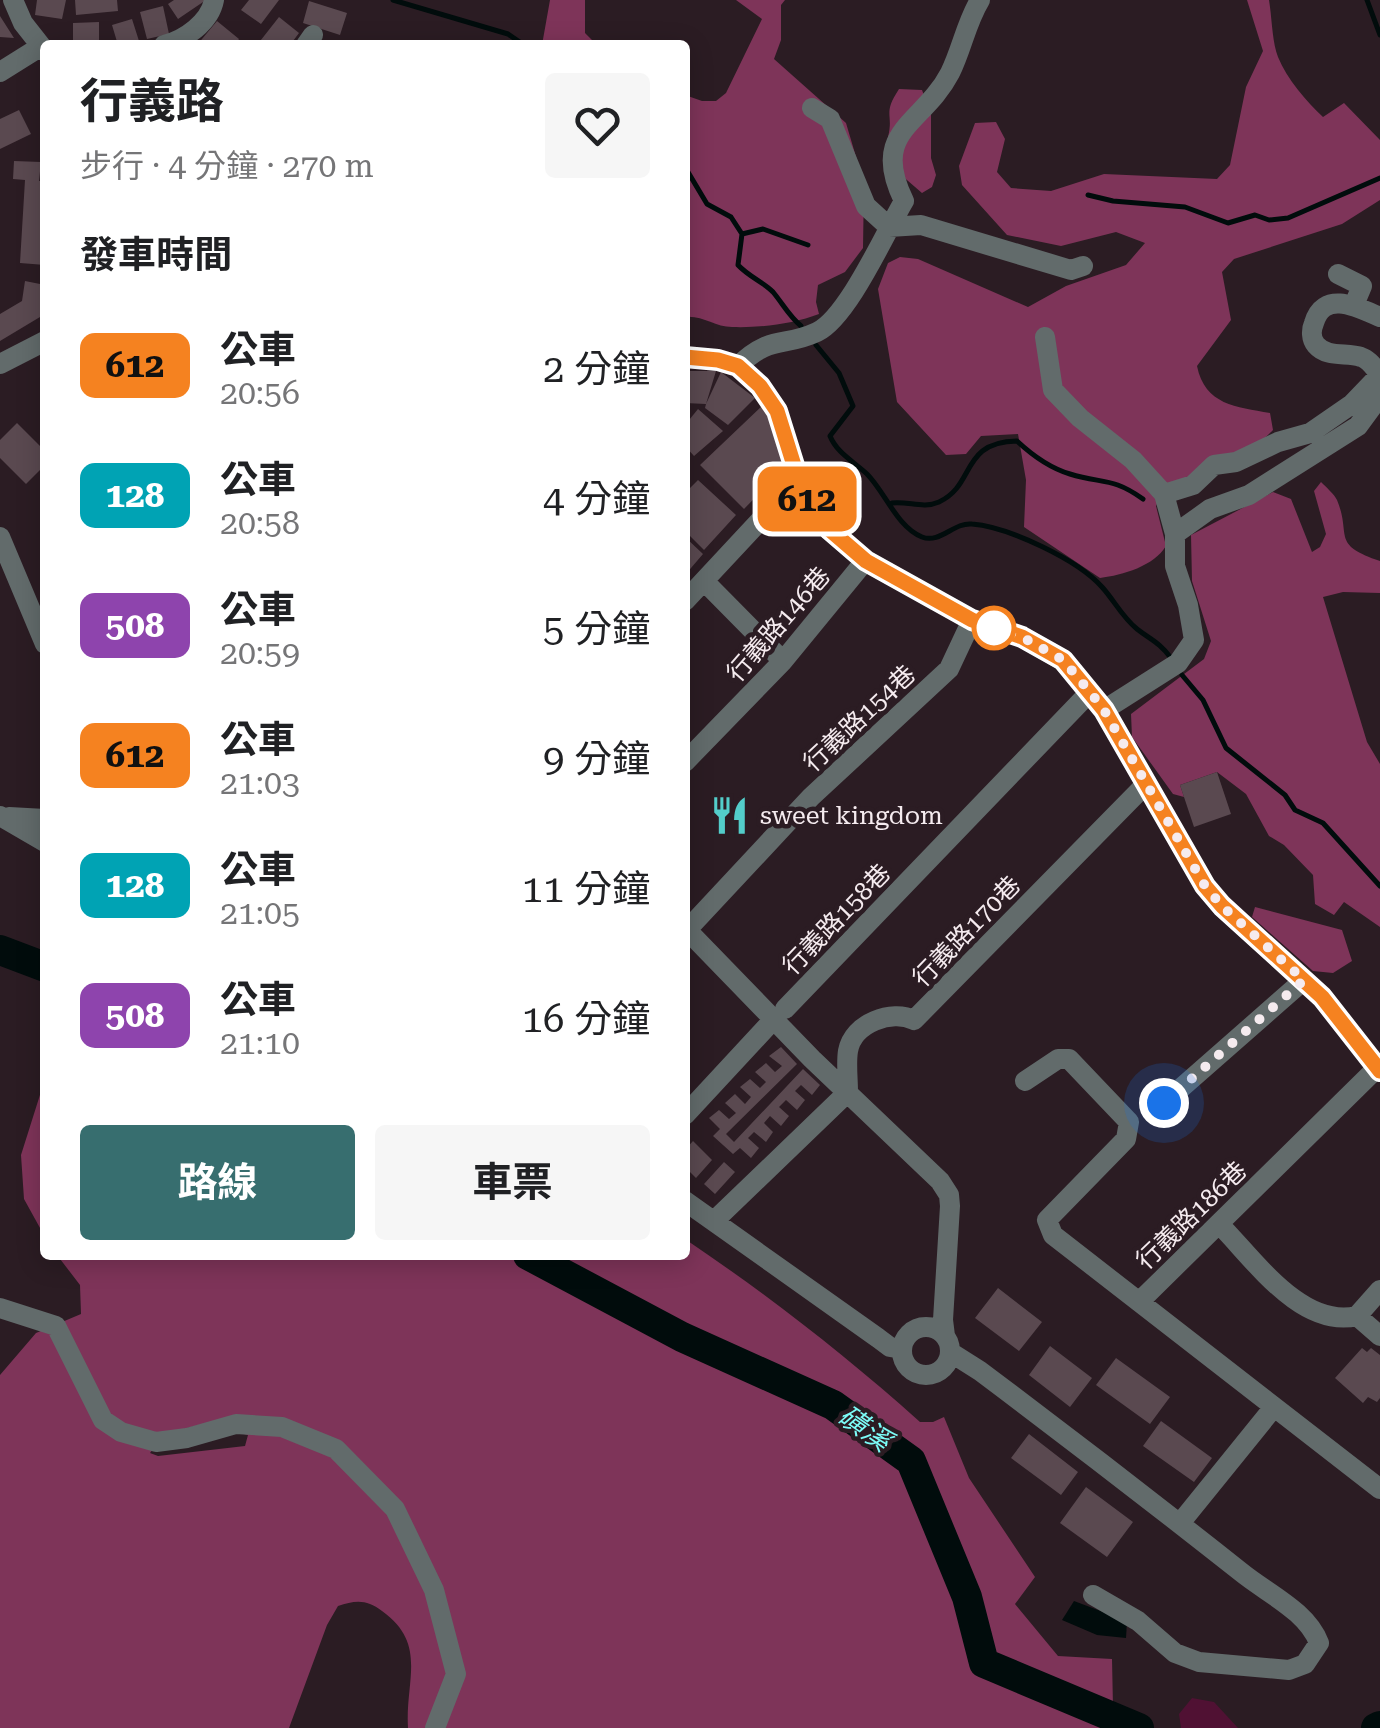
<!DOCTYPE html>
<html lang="zh-TW">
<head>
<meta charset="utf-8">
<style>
  :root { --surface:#fff; --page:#f6f6f6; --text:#202124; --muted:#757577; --accent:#376e6f }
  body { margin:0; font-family:"Roboto Serif","Noto Sans TC",serif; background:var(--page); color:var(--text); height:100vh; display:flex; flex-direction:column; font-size:38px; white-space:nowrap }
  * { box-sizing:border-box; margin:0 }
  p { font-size:32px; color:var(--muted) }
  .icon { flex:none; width:55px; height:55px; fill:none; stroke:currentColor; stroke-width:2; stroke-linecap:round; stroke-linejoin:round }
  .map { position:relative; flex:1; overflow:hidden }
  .panel { position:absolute; left:40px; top:40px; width:650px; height:1220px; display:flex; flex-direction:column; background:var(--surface); border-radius:10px; box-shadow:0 5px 25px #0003 }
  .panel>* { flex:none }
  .badge { padding:0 20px; border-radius:15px; font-size:35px; line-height:65px }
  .you { position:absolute; width:50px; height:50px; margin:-25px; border:8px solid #fff; border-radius:50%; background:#1a73e8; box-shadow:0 0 0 15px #1a73e833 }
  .map>.badge { position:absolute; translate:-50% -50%; box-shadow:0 0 0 5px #fff }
  h2 { padding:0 40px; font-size:38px; line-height:90px }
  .round { display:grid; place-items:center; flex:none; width:105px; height:105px; border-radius:10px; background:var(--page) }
  .headline { display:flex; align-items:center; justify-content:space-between; height:170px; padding:0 40px }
  h1 { font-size:48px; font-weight:700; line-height:75px }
  .action { display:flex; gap:20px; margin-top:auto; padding:20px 40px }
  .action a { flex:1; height:115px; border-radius:10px; background:var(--accent); color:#fff; font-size:40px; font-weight:700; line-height:115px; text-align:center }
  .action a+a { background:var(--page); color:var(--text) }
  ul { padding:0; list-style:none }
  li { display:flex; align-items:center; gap:30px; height:130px; padding:0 40px }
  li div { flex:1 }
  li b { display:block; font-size:38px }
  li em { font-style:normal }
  li .badge { min-width:110px; font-weight:700; text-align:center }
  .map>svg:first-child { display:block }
  .green { fill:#501133 }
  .forest { fill:#7e3459; fill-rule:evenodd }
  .water { fill:#010c0c }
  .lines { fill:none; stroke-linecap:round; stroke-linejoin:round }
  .stream { stroke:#010c0c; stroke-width:5 }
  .river { stroke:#010c0c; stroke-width:30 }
  .building { fill:#5a4950 }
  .minor { stroke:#626b6b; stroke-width:20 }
  .line-casing { stroke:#fff; stroke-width:22 }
  .line { stroke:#f58220; stroke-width:15 }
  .walk { stroke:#f5ebef; stroke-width:10; stroke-dasharray:0 18 }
  .stop-dot { fill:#fff; stroke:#f58220; stroke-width:5 }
  .labels { text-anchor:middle; stroke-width:9; stroke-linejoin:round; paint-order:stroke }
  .street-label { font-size:25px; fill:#f5ebef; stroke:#2b1c23 }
  .poi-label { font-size:25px; fill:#f5ebef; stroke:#2b1c23; text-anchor:start }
  .water-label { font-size:28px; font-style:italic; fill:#7cfcf8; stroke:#2b1c23 }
</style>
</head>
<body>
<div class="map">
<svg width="1380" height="1728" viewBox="0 0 1380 1728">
  <rect width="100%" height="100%" fill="#2b1c23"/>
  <path class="green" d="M1192,1698L1214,1702L1238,1728H1181L1179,1714Z"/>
  <path class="forest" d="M550,0H585V33L597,45H542Z
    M736,0H785L781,5V40L774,59L846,123L864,184L863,248L845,272L818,285L816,302L819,314C793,324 760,328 732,327C715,327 702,315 685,317V95L702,101H716L726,93L762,19Z
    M1247,0H1269C1272,18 1272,41 1278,57C1287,79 1306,101 1323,117L1344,103L1380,140V200L1342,224L1234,259L1222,272L1231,320L1197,366C1205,405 1236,407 1270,413L1273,430C1253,453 1196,481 1166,484L1156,506L1166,546C1154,566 1123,575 1100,578L1024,527L1026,480L1018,434L981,436L966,454L946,455L897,402L878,289L888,263L900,257L918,259L1028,307L1066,286L1126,265L1145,243L1116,232L1061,246L1007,235L962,185L959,166L975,123L996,122L1005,139L997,172L1011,188L1051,191L1104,174L1217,179L1230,165L1246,87L1263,51Z
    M899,89L922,90L931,115V158L936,175L932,187L922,193L886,162C885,151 886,147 888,137C894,113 882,115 899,89Z
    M1321,482C1326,487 1334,494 1337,500C1352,536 1330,544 1380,561V593L1343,592L1323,597L1367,742L1380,764V927L1344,902L1334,915L1315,904L1313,875L1284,845L1269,836L1246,794L1217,772L1180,785L1184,797L1173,794L1132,737L1131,714L1204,659L1211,641L1192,581L1191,535L1273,492L1291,499L1312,552L1320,547L1326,534L1314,491Z
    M1255,907L1342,930L1352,961L1333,973L1313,971L1252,917Z
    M45,1079V1237L24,1199L21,1155Z
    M685,1239C768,1295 845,1355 920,1422H933L944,1417L969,1478L1035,1577L1015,1604L1058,1656L1112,1659L1113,1707L1118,1728H408C405,1680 428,1644 382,1611C367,1599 355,1600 338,1606L327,1625L289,1728H0V1375L36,1333L81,1314L80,1285L57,1255H685ZM203,1424L248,1435L245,1446L158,1456L150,1453L165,1434Z"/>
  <path class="water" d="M1074,1601L1127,1621L1126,1638L1097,1635L1062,1620Z"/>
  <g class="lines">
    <path class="stream" d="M393,0L508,34L524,45
      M1367,0L1380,35
      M685,167L707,204L731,217L742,234L738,265C749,277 765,283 773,292C783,304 789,316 801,326
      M1088,195L1113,201L1185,207L1228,223L1255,215L1269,220L1288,218L1380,178
      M742,234L763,229L808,245
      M816,345L839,373L853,406L830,436C837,453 853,461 867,474C885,492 897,527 922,537C940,544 954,522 972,524C1009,527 1078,560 1102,587C1114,600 1122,617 1137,629C1151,640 1159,642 1171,658
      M892,503C909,501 923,509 939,502C976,485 960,442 1017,441C1032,455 1050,468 1070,474C1103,484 1112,477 1143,499
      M1182,675L1203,700L1226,748L1285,795L1295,810L1323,823L1380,886"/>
    <path class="river" d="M0,950L45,967
      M528,1255L682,1337L833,1405L911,1461L967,1597L984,1663L1139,1728
      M1376,1728L1380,1726"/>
  </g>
  <path class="building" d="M37,0H66L62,19L35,15Z
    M75,0H117L118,11L76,15Z
    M174,0H206L178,19L168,4Z
    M249,0H279L261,24L241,10Z
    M309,1L347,13L340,35L303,23Z
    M163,6L169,34L147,39L140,12Z
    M0,16L14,38L0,37Z
    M279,17L299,33L290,45H257Z
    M132,19L139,41L118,45L112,25Z
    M217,21L239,39L235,45H197Z
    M99,22V45H73V23Z
    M19,110L31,134L0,149V119Z
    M14,161L41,162L39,181H45V265L20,263L25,180L13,179Z
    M25,281L45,285V314L0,341V314L22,301Z
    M685,371H716L706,404L721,372L755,398L728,425L705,408L706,404L685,403Z
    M763,405L787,465L744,509L700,465Z
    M698,409L723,431L694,456L685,446V425Z
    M17,423L45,451V465L26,484L0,458V440Z
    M698,480L736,515L704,550L685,531V493Z
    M685,537L703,554L685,575Z
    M1217,772L1231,814L1194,827L1180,785Z
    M781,1047L797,1064L726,1134L734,1142L803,1069L820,1085L812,1095L801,1085L795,1091L805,1100L797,1110L786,1100L779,1107L789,1116L781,1126L770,1116L764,1123L773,1132L766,1142L754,1132L748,1138L759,1148L751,1158L740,1148L733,1154L713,1136L720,1129L709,1118L719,1110L729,1119L736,1113L725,1103L735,1094L745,1104L751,1097L740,1087L750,1079L760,1088L766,1082L755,1072L766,1063L775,1072L782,1066L769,1056Z
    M693,1141L712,1160L696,1178L685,1167V1150Z
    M724,1162L735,1172L715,1194L704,1184Z
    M998,1288L1042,1322L1019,1351L975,1318Z
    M1050,1346L1092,1378L1070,1407L1029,1375Z
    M1362,1348L1367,1352L1371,1348L1380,1355V1398L1377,1402L1368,1397L1363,1403L1335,1378Z
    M1116,1358L1170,1397L1150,1424L1096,1385Z
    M1161,1421L1212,1458L1194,1482L1143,1446Z
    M1029,1434L1078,1472L1061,1495L1011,1458Z
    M1086,1487L1133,1522L1107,1557L1060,1523Z"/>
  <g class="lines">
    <path class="minor" d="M13,0L23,23L45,51
      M164,45C185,40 210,22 214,0
      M306,45L313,35
      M0,72L40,47
      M812,108L830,119L866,206L889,227L921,225L1071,270L1083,266
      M1338,274L1362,286L1354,305
      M1045,337L1053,390L1080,418L1133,460L1164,494L1175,534V566L1188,605L1194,640L1178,663L1104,710
      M685,357L718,360L738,366L760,386L777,411L802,491L811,507L829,530L865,561L972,620L1022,637L1063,661L1104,710L1205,886L1221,906L1322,997L1380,1071
      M0,364L45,341
      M738,366C771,334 783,348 817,332C848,317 885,233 904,201C869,130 923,125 950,73C962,49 966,23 980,0
      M1164,494L1193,485L1214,465L1236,462L1278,442L1310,433L1352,404L1376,379L1378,372C1373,366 1368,359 1361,357C1347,352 1327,358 1316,345C1311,339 1311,330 1314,323C1324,289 1359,308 1380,317
      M1175,534L1210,509L1249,495L1358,426L1380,396
      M0,537L45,644
      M704,581L783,661
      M685,601L781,498L802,491
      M685,762L783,661L865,561
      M0,816L45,842
      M9,817L45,819
      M685,928L812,1059L940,1181L949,1195L950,1206L943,1320L945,1336
      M685,932L811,797L949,669L972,620
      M785,1009L1090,692
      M1025,1081L1058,1059H1069L1129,1122L1126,1139L1047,1220L1053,1235L1380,1489
      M1164,1103L1304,980
      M685,1115L774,1019
      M685,1201L878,1338L890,1347L902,1349
      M715,1220L848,1092C848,1079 846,1063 848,1051C853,1023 892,1009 914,1020L1145,785
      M1219,1224C1254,1259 1301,1329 1357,1316
      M1139,1302L1377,1068
      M0,1308L56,1326L103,1420L121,1432L156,1442L187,1438L236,1424L282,1427L336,1449L395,1509L434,1590L456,1674L435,1728
      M1357,1316L1380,1290
      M1357,1316L1380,1336
      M902 1351a24 24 0 1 1 48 0a24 24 0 1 1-48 0Z
      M950,1352L980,1371C1068,1437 1155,1504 1241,1572C1268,1594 1307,1611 1319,1643L1305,1664L1289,1670L1199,1662L1175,1653L1138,1621L1093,1595
      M1181,1522L1274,1407"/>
  </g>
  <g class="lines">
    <defs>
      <path id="line" d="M685,357L718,360L738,366L760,386L777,411L802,491L811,507L830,530L866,561L972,620L1022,637L1063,660L1104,710L1205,886L1222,906L1322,997L1380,1071"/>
    </defs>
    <use href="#line" class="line-casing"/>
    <use href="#line" class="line"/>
    <path class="walk" d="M994,628L1022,637L1063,660L1090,692L1104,710L1205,886L1222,906L1304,980L1164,1103"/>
  </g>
  <defs>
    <symbol id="restaurant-bare" viewBox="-9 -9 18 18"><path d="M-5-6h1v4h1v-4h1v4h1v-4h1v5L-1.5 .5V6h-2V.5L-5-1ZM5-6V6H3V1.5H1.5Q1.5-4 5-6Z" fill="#53cdca" stroke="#2b1c23" stroke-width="2.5" paint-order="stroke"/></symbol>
  </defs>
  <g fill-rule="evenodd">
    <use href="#restaurant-bare" x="702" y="788" width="55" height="55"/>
  </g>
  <circle class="stop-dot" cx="994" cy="628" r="20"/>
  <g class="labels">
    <g class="street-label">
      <text transform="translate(778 624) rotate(-49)" y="9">行義路146巷</text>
      <text transform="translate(859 718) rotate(-43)" y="9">行義路154巷</text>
      <text transform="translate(836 919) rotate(-46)" y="9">行義路158巷</text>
      <text transform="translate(966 931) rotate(-46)" y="9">行義路170巷</text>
      <text transform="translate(1191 1215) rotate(-44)" y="9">行義路186巷</text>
    </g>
    <g class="poi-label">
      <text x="760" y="824">sweet kingdom</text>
    </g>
    <g class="water-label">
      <text transform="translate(865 1428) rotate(35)" y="10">磺溪</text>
    </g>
  </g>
</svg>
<div class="you" style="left:1164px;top:1103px"></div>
<b class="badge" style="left:807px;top:499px;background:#f58220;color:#111">612</b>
<section class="panel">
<div class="headline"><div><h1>行義路</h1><p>步行 · 4 分鐘 · 270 m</p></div><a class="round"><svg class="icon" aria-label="heart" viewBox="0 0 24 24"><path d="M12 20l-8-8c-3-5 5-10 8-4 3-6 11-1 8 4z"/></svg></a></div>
<h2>發車時間</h2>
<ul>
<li><span class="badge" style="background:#f58220;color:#111">612</span><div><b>公車</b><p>20:56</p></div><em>2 分鐘</em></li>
<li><span class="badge" style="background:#00a3b4;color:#fff">128</span><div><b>公車</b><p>20:58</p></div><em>4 分鐘</em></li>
<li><span class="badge" style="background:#8e44ad;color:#fff">508</span><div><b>公車</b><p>20:59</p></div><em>5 分鐘</em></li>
<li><span class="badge" style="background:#f58220;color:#111">612</span><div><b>公車</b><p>21:03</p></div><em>9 分鐘</em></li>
<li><span class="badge" style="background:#00a3b4;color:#fff">128</span><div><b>公車</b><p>21:05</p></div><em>11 分鐘</em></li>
<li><span class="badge" style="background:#8e44ad;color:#fff">508</span><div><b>公車</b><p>21:10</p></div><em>16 分鐘</em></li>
</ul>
<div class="action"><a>路線</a><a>車票</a></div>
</section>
</div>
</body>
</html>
